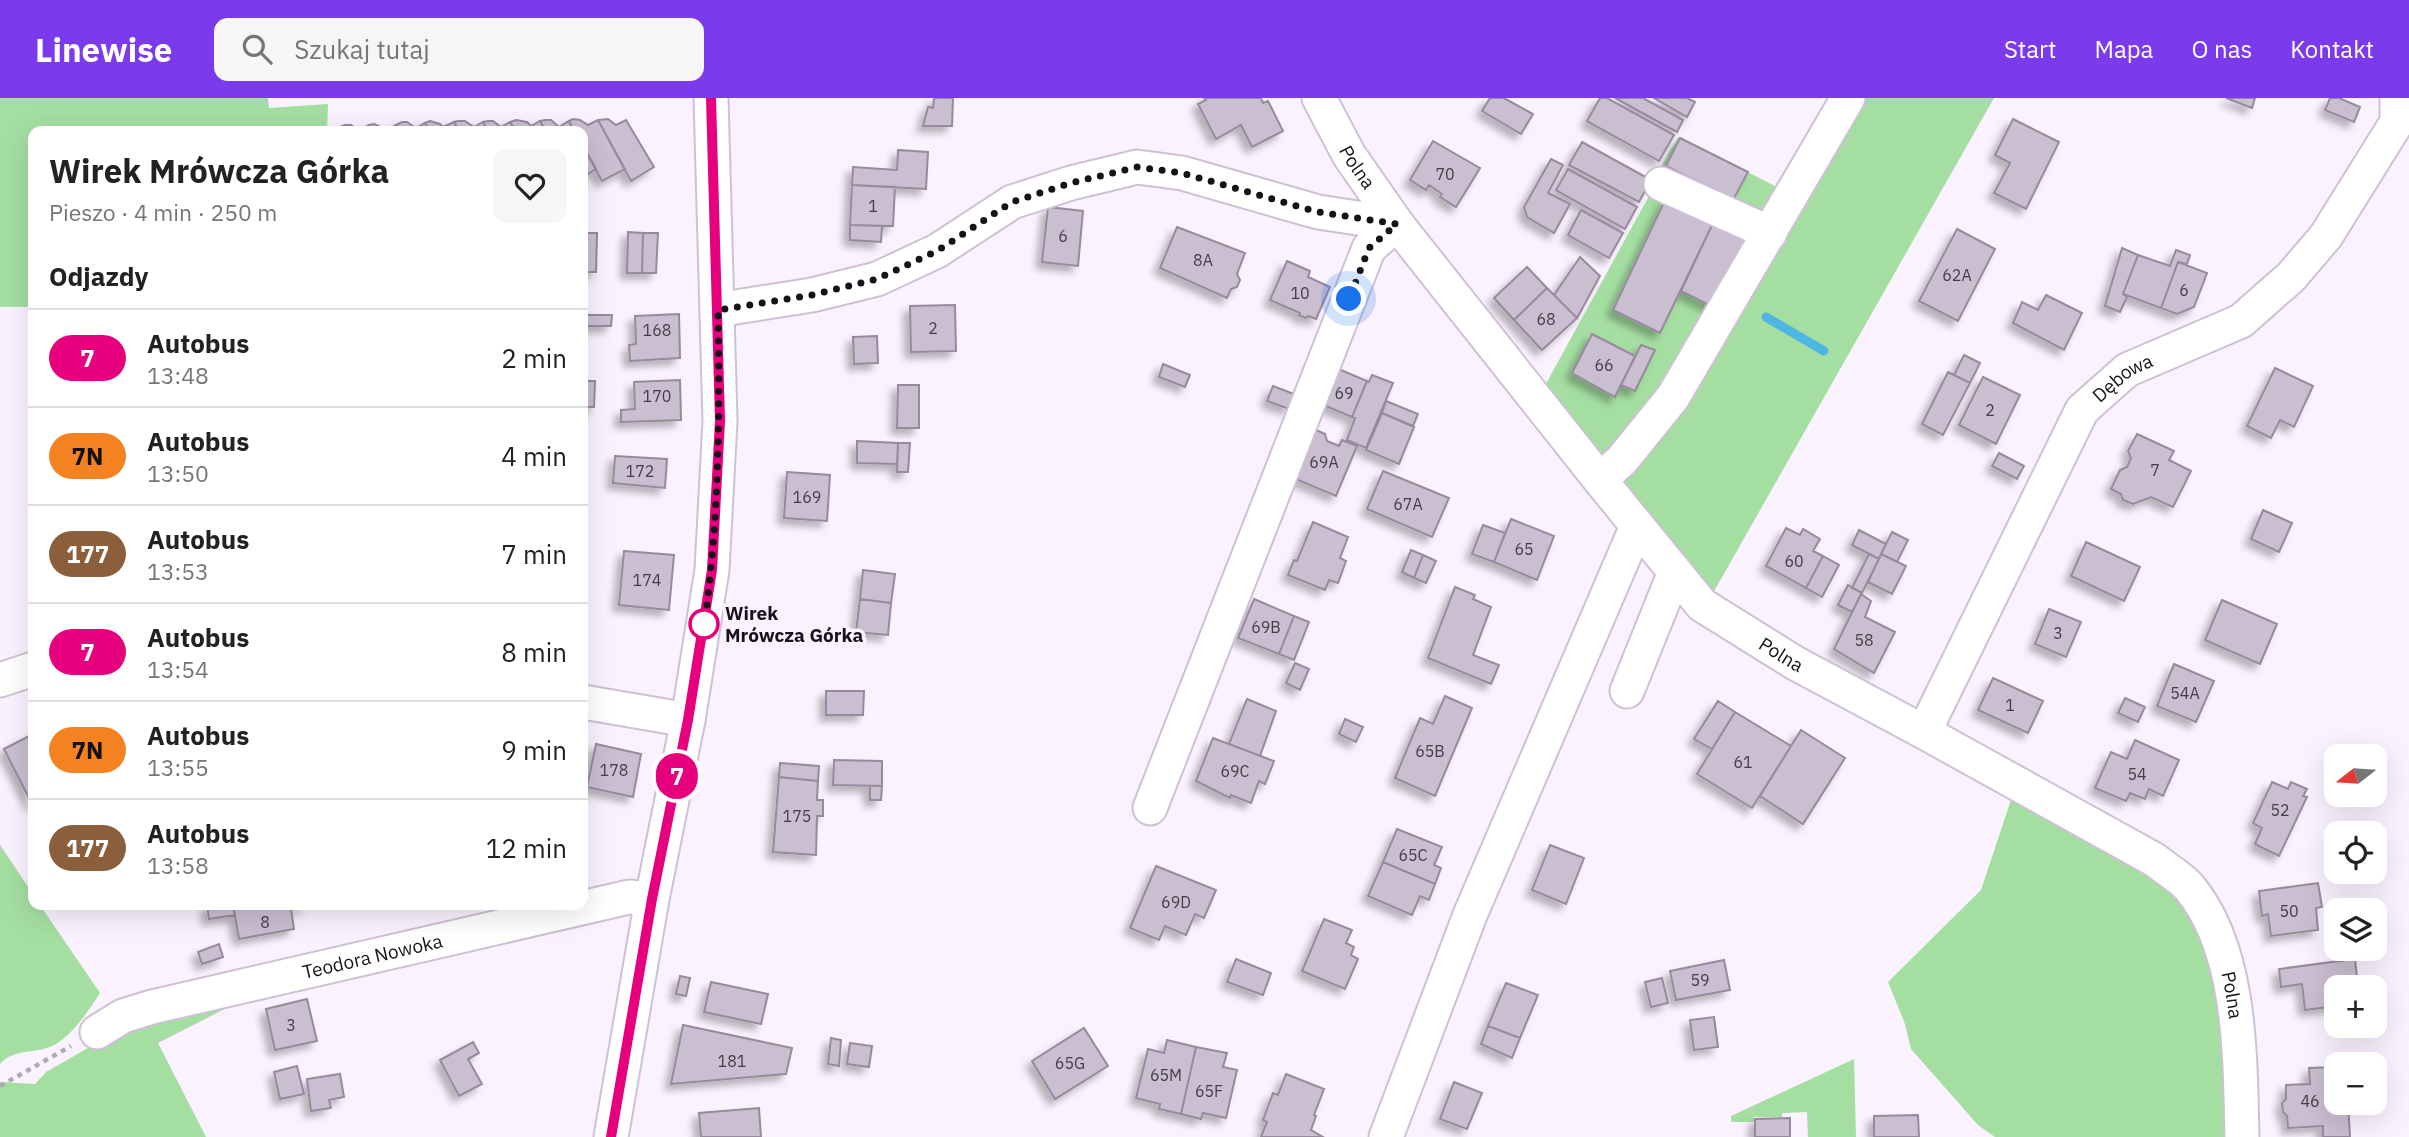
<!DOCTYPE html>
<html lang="pl">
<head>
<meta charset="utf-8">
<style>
  :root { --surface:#fff; --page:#f6f6f6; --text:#222; --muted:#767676; --line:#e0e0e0; --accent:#7c3aed }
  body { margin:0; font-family:"IBM Plex Sans",sans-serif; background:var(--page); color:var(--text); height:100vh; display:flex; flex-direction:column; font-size:26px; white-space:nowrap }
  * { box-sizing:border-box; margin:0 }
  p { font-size:23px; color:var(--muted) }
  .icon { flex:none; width:38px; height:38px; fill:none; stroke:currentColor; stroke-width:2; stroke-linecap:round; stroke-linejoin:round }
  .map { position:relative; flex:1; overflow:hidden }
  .drawer { position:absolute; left:28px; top:28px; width:560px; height:784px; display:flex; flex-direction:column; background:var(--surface); border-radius:14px; box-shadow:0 7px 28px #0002 }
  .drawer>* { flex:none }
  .badge { padding:0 14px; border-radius:23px; font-size:24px; line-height:46px }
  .needle { width:46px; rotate:253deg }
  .controls { position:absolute; left:2324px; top:646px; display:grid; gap:14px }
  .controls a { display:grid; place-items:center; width:63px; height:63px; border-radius:14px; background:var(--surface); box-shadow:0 7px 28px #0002; font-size:35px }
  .you { position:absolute; width:35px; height:35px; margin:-18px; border:5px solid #fff; border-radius:50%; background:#1a73e8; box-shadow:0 0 0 10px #1a73e833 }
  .map>.badge { position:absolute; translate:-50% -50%; box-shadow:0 0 0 4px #fff }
  h2 { padding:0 21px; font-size:26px; line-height:63px }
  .round { display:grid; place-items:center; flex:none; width:74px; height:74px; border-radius:14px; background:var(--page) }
  .summary { display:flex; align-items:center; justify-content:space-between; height:119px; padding:0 21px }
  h1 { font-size:33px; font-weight:700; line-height:52px }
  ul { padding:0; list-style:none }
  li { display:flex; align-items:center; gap:21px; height:98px; padding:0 21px; border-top:2px solid var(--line) }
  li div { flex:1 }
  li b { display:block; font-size:26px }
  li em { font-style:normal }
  li .badge { min-width:77px; font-weight:700; text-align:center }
  header { display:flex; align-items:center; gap:42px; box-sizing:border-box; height:98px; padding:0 35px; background:var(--accent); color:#fff }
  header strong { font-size:33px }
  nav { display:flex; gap:38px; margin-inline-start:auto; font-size:24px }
  .search { width:490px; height:63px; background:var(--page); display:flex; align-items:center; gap:18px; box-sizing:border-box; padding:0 24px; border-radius:14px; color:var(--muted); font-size:26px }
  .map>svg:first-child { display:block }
  .green { fill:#a4dea1 }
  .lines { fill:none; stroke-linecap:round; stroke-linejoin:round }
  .stream { stroke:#4fb5e2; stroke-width:9 }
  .building { fill:#cabed1; stroke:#968a9c; stroke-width:2; filter:url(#shadow) }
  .minor-casing { stroke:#cec1d5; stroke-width:37 }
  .path { stroke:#b1aab4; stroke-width:4.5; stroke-dasharray:5 5; stroke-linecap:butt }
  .minor { stroke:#fff; stroke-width:33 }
  .line-casing { stroke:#fff; stroke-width:16 }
  .line { stroke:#e6007e; stroke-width:10 }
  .walk { stroke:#171219; stroke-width:7; stroke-dasharray:0 12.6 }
  .stop-dot { fill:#fff; stroke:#e6007e; stroke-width:3.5 }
  .labels { text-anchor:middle; stroke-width:7; stroke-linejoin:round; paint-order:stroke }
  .number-label { font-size:16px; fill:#443d47 }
  .street-label { font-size:19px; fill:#171219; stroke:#faf2fe }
  .stop-label { font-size:19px; font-weight:bold; fill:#171219; stroke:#faf2fe; text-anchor:start }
</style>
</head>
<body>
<header>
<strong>Linewise</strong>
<div class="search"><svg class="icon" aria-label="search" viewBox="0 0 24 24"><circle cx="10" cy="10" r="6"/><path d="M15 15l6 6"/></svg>Szukaj tutaj</div>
<nav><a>Start</a><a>Mapa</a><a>O nas</a><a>Kontakt</a></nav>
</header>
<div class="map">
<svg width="2409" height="1039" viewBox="0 0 2409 1039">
  <defs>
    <filter id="shadow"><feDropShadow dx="-6" dy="6" stdDeviation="3.5" flood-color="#0004"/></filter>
  </defs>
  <rect width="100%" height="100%" fill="#faf2fe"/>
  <path class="green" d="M0,0H268L269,10L328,6L327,33H33V209H0Z
    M1829,0H1994L1713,495L1542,293L1661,76L1662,67L1678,39L1777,89Z
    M2011,702L2068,726L2156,779L2195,819L2225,913L2233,1039H1995L1978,1027L1911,951L1905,926L1888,884L1981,792Z
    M0,747L33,796V807H40L100,895C89,912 74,935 56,946C38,957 15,949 0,966Z
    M256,895L158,945L206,1039H0V984L35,986L46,974L123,930Z
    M1854,961L1856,1039H1808L1807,1014L1782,1015V1019H1754V1024H1731V1018Z"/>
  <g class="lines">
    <path class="stream" d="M1766,219L1824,253"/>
  </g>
  <path class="building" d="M934,0H953L952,28H923L928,9L933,10Z
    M1204,0H1261L1263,5L1268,3L1283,33L1252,49L1241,27L1216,41L1198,6L1206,2Z
    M1490,0H1504L1533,16L1521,36L1482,13Z
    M1600,0H1607L1674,37L1659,63L1587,23Z
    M1615,0H1643L1683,22L1677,34Z
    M1654,0H1687L1695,4L1687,19Z
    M2226,0H2255L2252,10Z
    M2330,0H2339L2360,9L2354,24L2325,12Z
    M573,21L580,22L588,27L598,22L625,71L602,83L583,48V33H574L569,23Z
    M608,21L616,27L626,22L654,69L631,83L598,22Z
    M2013,21L2059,44L2026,111L1994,95L2010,65L1995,57Z
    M516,22L527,24L531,28L540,23L546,33H516L510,24Z
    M545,22H551L559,29L569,23L574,33H546L540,23Z
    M430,23L440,26L443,29L454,24L459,33H430L425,25Z
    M458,23H465L474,29L483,24L488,33H459L454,24Z
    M488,23H493L501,29L510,24L516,33H488L483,24Z
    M402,24H407L416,30L425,25L430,33H400L396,27Z
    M374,26L387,32L396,27L400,33H372L369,27Z
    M345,27H351L359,32L369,27L372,33H342L340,29Z
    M1680,40L1748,74L1733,102L1666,68Z
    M1433,43L1480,70L1456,109L1440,99L1442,96L1429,87L1426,92L1410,82Z
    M1582,44L1651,82L1639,104L1569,67Z
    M583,48L596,71L583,79Z
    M898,52L928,54L926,91L852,87L853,69L897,72Z
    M1551,61L1563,67L1548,95L1570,106L1554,135L1527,119L1524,109Z
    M1568,71L1637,109L1625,131L1556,92Z
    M852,87L895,89L893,128L850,127Z
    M1666,100L1714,123L1660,235L1613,212Z
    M1048,109L1083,113L1078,168L1042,164Z
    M1581,112L1623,135L1609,160L1568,137Z
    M1714,123L1752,141L1719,212L1681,193Z
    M850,127L882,128L881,144L850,142Z
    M1177,129L1245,155L1237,176L1240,182L1237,189L1231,191L1227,200L1160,170Z
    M1957,131L1995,151L1958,223L1919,203Z
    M628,134L643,135L642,175H627Z
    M583,135H597L596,174H583Z
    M643,135H658L656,175H642Z
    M2122,150L2138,157L2123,196L2127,199L2120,214L2105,208Z
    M2176,152L2190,157L2187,166L2178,164L2161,210L2123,196L2138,157L2170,168Z
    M1580,159L1600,178L1577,220L1554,197Z
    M1287,163L1310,173L1308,179L1330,189L1316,221L1308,218L1306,220L1299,217L1300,215L1270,202Z
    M2178,164L2207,175L2194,209L2177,216L2161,210Z
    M1527,169L1547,190L1514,222L1494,200Z
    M1547,190L1577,220L1542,252L1514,222Z
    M2046,197L2082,215L2064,252L2013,225L2022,204L2038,212Z
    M955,207L956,253L911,254L910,208Z
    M679,216L680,260L630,263L629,247L636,246L635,218Z
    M583,217H612L611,228H583Z
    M1592,236L1635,258L1615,299L1572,275Z
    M877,238L878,265L854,266L853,239Z
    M1641,247L1655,252L1635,293L1621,287Z
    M1964,257L1980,265L1970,285L1954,277Z
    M1163,266L1190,277L1185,289L1159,279Z
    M1336,270L1367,283L1352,319L1321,306Z
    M2275,270L2313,288L2294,329L2280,322L2271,340L2247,328Z
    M1948,274L1970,285L1943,337L1922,326Z
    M1372,277L1393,285L1366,350L1347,342L1355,320L1352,319L1367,283L1369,284Z
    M1983,279L2020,297L1996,346L1959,327Z
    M680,282L681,322L621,324V312L635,311L634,284Z
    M583,283H595L594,309H583Z
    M898,287H919V330H897Z
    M1273,288L1294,296L1289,311L1267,303Z
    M1386,303L1418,316L1413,328L1382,315Z
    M1382,315L1414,329L1399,366L1366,352Z
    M1316,332L1325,336L1327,343L1339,348L1342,342L1357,348L1336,398L1291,379L1308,336Z
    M2137,336L2174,353L2169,362L2191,373L2173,409L2151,399L2133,406L2123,402L2121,396L2111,391L2120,372L2127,369L2131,360L2128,353Z
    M857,343L898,345L897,366L857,365Z
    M898,345H910L908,374H897Z
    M1999,355L2024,368L2017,381L1992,368Z
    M615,358L667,361L665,390L613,385Z
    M1383,373L1449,400L1432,439L1367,411Z
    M787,374L830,377L827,423L784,420Z
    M2263,412L2292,425L2279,454L2251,441Z
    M1511,421L1554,438L1537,482L1494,464Z
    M1313,424L1348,439L1340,460L1346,463L1338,485L1329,482L1325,492L1288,477L1294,462L1297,463Z
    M1483,427L1505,435L1494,464L1472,456Z
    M1786,430L1800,437L1803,431L1820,441L1813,453L1823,458L1806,490L1766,468Z
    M1859,432L1886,446L1879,461L1852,447Z
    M1892,434L1908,442L1897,464L1881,456Z
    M2086,444L2140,469L2124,503L2071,478Z
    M1411,452L1423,457L1414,480L1402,474Z
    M624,453L674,457L669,512L619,507Z
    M1869,456L1879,461L1862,495L1852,490Z
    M1881,456L1906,468L1892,496L1868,484Z
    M1423,457L1436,463L1426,485L1414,480Z
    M1823,458L1839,467L1822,499L1806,490Z
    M863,472L895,476L891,505L860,501Z
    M1848,487L1862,495L1852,514L1838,507Z
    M1455,489L1475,497L1473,501L1491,509L1473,557L1499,567L1491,586L1428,560Z
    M1861,496L1871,503L1865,519L1895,534L1874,575L1834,551Z
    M860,501L891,505L888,537L856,534Z
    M1254,501L1294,518L1279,556L1238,540Z
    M2222,502L2277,526L2260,566L2205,542Z
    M2049,511L2081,524L2066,559L2035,546Z
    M1294,518L1309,524L1294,562L1279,556Z
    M1295,565L1309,571L1300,592L1286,585Z
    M2174,566L2214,583L2196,624L2157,608Z
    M1993,580L2043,603L2028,635L1978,612Z
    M826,593H864L863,617H826Z
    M1445,598L1472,610L1435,698L1395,680L1420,620L1433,626Z
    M2125,600L2145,609L2138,624L2118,615Z
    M1247,601L1276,613L1260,658L1229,646Z
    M1718,603L1735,614L1712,651L1694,641Z
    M1735,614L1791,648L1752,710L1697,676Z
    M1345,621L1363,629L1356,644L1339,636Z
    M1801,632L1845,660L1803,726L1760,698Z
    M33,636V708L4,651Z
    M1213,640L1274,663L1265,686L1259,683L1251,705L1231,697L1230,700L1196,683Z
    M2135,642L2179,662L2163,698L2149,691L2145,701L2130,695L2126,703L2095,690L2111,654L2127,661Z
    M596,646L641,656L633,699L587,689Z
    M834,662L882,663V688L833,687Z
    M780,665L819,668L818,683L779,679Z
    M779,679L818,683L817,702H823V718H817L816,757L773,754Z
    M2272,684L2288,691L2291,684L2307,691L2303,698L2307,699L2279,758L2255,746L2262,730L2253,725Z
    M870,688H882L881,702H870Z
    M1397,731L1442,749L1434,767L1441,770L1435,786L1383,764Z
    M1550,747L1584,760L1566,806L1532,792Z
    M1383,764L1435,786L1429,802L1420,798L1412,817L1368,798Z
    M1156,768L1216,792L1204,820L1195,816L1186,837L1165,828L1159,842L1130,830Z
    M2318,785L2322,809L2316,810L2318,832L2271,838L2268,816L2262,818L2259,793Z
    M207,807H233L235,817L209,821Z
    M233,807H308V808L291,811L294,831L239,841Z
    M1324,821L1352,832L1346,845L1354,849L1351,857L1358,861L1345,891L1302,873Z
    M219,846L223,859L202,866L198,854Z
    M1236,861L1271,875L1263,897L1227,884Z
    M2355,861L2358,889H2336V908L2305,912L2302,886L2281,889L2279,871Z
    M1724,862L1730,892L1676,902L1670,873Z
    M680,878L690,880L686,898L676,896Z
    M1662,880L1668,905L1651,909L1645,884Z
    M711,884L768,896L761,926L704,914Z
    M1506,885L1538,897L1520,940L1488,928Z
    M307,901L317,943L275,952L266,911Z
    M1714,919L1718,949L1694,952L1690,922Z
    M683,927L792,950L786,976L671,986Z
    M1488,928L1520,940L1512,960L1481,946Z
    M1084,930L1108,968L1055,1001L1032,963Z
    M831,940L841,942L839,968L828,966Z
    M1167,942L1196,949L1181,1016L1159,1011L1160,1006L1136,1000L1148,951L1164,955Z
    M473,944L479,955L468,961L482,986L459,998L440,962Z
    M850,945L872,948L869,969L847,966Z
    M1196,949L1227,955L1223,969L1237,972L1226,1020L1203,1015L1201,1021L1181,1016Z
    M297,968L304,996L280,1001L274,974Z
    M2336,969V1004H2348L2350,1039H2323V1028L2288,1030L2287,1018L2283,1014L2282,1005L2286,1001V987L2310,986L2309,970Z
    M340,976L344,999L329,1002L331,1010L311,1013L307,981Z
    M1286,976L1324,991L1314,1017L1316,1018L1311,1032L1323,1039H1261L1267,1024L1263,1022L1273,995L1278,997Z
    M1454,984L1482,995L1467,1031L1440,1021Z
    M759,1010L761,1039H701L699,1015Z
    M1918,1017L1919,1039H1874V1018Z
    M1790,1020V1039H1755V1021Z"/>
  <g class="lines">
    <defs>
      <g id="minor">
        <path id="s1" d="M1319,0L1349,57L1397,126L1600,382L1702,507L1795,565L1924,634L2155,762C2166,771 2180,779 2189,789C2242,852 2240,961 2242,1039"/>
        <path d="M1661,86L1770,135"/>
        <path d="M717,212L812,197L877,181L937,153L1012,104L1071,85L1137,69L1182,75L1318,114L1397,126"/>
        <path d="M1600,382L1622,362L1673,299L1848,0"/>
        <path d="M0,582L33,571"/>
        <path d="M1627,593L1675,474"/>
        <path d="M583,604L688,622"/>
        <path id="s2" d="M1924,634L2082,312L2127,272L2241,223L2291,179L2326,138L2397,24V0"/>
        <path d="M1150,710L1369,150L1397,126"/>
        <path id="s3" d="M97,934L123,918L152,909L629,799L652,801"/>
        <path d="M611,1039L652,801L688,622L712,472L720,323L711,0"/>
        <path d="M1386,1039L1470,817L1637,428"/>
      </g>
    </defs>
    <use href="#minor" class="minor-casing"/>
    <path class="path" d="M0,988L71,948"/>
    <use href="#minor" class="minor"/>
  </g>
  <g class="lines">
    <defs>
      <path id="line" d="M611,1039L652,801L688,622L712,472L720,323L711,0"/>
    </defs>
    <use href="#line" class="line-casing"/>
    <use href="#line" class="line"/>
    <path class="walk" d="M704,526V529C719,423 720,318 718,212L812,197L877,181L937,153L1012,104L1071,85L1137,69L1182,75L1318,114L1397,126L1369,150L1349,201"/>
  </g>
  <circle class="stop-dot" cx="704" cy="526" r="14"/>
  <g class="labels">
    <g class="number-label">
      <text x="1445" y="82">70</text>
      <text x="873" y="114">1</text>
      <text x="1063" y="144">6</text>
      <text x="1203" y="168">8A</text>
      <text x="1957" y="183">62A</text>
      <text x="2184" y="198">6</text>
      <text x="1300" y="201">10</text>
      <text x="1546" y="227">68</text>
      <text x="933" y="236">2</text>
      <text x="657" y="238">168</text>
      <text x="1604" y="273">66</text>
      <text x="1344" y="301">69</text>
      <text x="657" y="304">170</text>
      <text x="1990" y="318">2</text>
      <text x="1324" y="370">69A</text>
      <text x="2155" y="378">7</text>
      <text x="640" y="379">172</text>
      <text x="807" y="405">169</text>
      <text x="1408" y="412">67A</text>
      <text x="1524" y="457">65</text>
      <text x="1794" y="469">60</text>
      <text x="647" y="488">174</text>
      <text x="1266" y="535">69B</text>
      <text x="2058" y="541">3</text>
      <text x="1864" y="548">58</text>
      <text x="2185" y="601">54A</text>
      <text x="2010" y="613">1</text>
      <text x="1430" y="659">65B</text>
      <text x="1743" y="670">61</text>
      <text x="614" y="678">178</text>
      <text x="1235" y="679">69C</text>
      <text x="2137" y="682">54</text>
      <text x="2280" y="718">52</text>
      <text x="797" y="724">175</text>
      <text x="1413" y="763">65C</text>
      <text x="1176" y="810">69D</text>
      <text x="2289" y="819">50</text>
      <text x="265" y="830">8</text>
      <text x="1700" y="888">59</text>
      <text x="291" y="933">3</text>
      <text x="732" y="969">181</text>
      <text x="1070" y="971">65G</text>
      <text x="1166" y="983">65M</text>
      <text x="1209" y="999">65F</text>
      <text x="2310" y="1009">46</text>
    </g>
    <g class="street-label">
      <text dy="7" stroke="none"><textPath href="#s1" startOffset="79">Polna</textPath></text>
      <text dy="7" stroke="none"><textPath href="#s2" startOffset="411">Dębowa</textPath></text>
      <text dy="7" stroke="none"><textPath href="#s1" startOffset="730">Polna</textPath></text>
      <text dy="7" stroke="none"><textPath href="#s3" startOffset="287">Teodora Nowoka</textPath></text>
      <text dy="7" stroke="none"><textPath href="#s1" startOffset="1318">Polna</textPath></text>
    </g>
    <g class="stop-label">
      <text x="725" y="522">Wirek<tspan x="725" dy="22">Mrówcza Górka</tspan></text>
    </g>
  </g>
</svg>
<div class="controls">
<a><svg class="needle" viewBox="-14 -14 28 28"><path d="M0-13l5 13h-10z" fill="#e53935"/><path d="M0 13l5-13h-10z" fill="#767676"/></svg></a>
<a><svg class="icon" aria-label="locate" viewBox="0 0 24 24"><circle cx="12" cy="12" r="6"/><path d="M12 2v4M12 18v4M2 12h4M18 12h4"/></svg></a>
<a><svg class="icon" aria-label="layers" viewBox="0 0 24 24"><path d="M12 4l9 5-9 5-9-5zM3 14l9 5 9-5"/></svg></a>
<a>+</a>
<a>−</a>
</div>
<div class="you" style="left:1349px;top:201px"></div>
<b class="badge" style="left:677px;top:678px;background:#e6007e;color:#fff">7</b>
<section class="drawer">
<div class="summary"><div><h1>Wirek Mrówcza Górka</h1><p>Pieszo · 4 min · 250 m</p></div><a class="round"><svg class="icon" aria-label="heart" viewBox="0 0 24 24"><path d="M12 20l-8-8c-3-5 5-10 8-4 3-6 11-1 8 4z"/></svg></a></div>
<h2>Odjazdy</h2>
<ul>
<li><span class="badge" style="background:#e6007e;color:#fff">7</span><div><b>Autobus</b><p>13:48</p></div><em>2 min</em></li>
<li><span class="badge" style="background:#f58220;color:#111">7N</span><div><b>Autobus</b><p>13:50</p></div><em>4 min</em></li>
<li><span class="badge" style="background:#8b5e3c;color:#fff">177</span><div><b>Autobus</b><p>13:53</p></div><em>7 min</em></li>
<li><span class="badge" style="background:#e6007e;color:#fff">7</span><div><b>Autobus</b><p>13:54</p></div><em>8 min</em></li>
<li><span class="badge" style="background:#f58220;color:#111">7N</span><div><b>Autobus</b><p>13:55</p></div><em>9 min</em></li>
<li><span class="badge" style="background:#8b5e3c;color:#fff">177</span><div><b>Autobus</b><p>13:58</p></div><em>12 min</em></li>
</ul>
</section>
</div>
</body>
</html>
